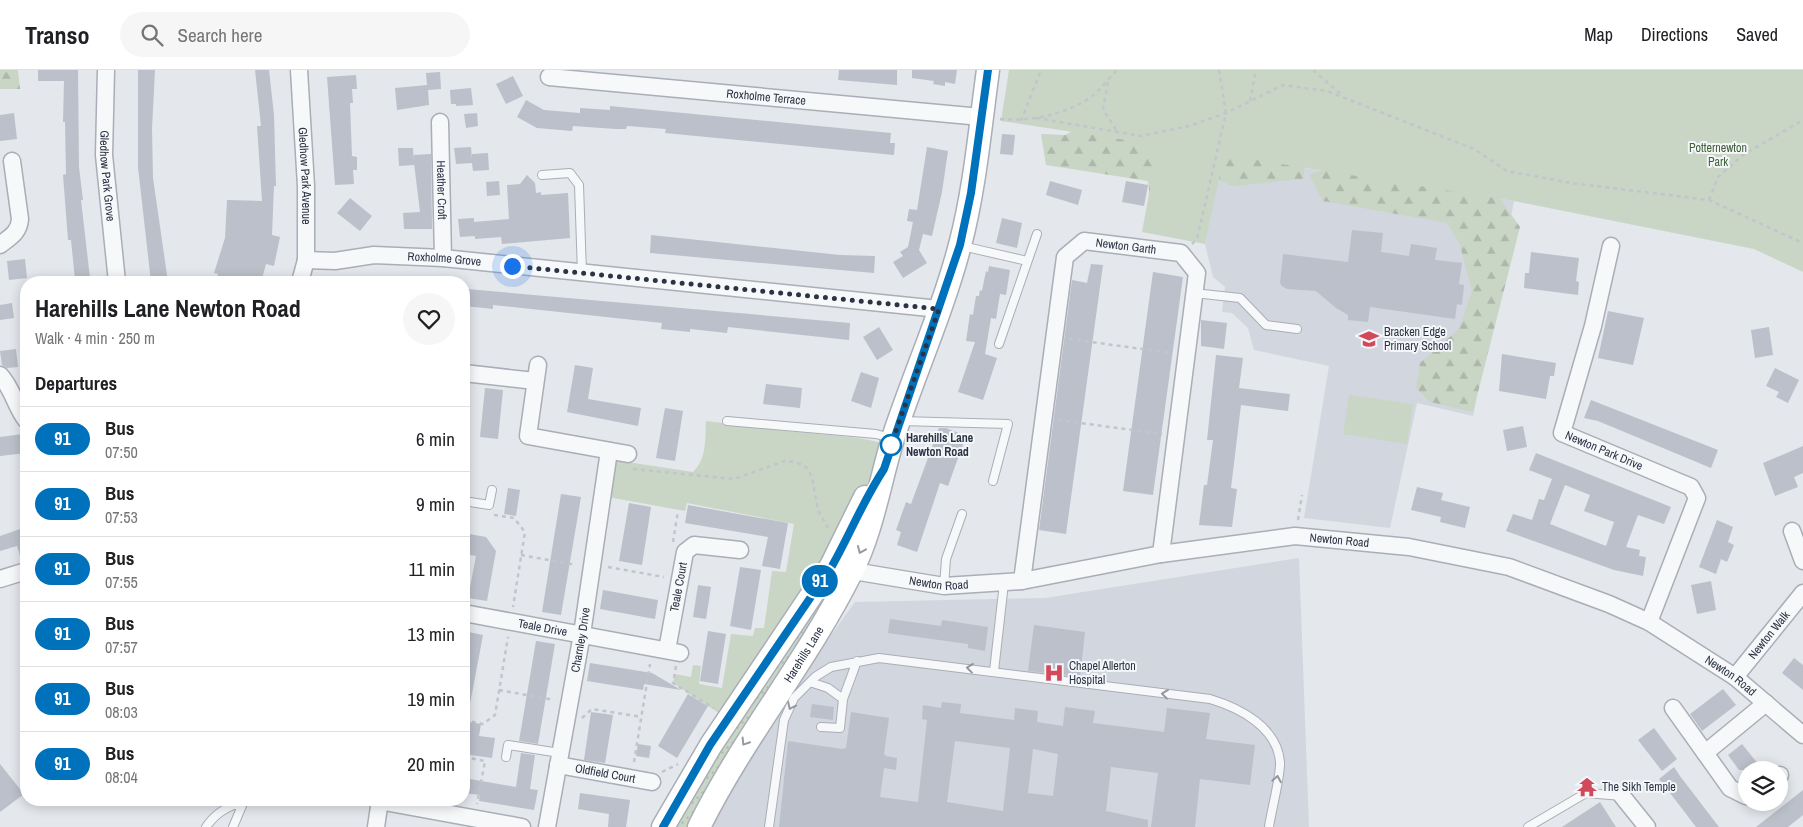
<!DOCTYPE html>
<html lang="en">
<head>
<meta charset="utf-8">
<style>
  :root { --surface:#fff; --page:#f6f6f6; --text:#202124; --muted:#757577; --line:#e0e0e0 }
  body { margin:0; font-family:"Archivo Narrow",sans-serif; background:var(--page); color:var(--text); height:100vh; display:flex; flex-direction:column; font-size:19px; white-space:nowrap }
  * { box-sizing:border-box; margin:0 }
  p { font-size:16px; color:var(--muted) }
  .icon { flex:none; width:28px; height:28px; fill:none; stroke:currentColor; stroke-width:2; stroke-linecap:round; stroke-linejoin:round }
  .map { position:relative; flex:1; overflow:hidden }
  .details { position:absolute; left:20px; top:206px; width:450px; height:530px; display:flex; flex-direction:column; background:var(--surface); border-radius:20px; box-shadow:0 2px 12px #0003 }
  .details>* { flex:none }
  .badge { padding:0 10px; border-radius:16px; font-size:18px; line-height:32px }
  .buttons { position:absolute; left:1738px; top:691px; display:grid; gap:10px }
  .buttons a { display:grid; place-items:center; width:50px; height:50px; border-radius:50%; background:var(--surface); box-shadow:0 2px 12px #0003; font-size:25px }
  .you { position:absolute; width:25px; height:25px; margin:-12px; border:4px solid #fff; border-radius:50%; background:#1a73e8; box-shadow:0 0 0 8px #1a73e833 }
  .map>.badge { position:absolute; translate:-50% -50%; box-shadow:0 0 0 2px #fff }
  h2 { padding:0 15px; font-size:19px; line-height:45px }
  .round { display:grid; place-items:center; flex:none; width:52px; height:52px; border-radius:26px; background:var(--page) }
  .summary { display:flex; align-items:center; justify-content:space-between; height:85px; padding:0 15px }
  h1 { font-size:24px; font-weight:800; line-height:38px }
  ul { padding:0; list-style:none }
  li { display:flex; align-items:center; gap:15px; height:65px; padding:0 15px; border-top:1px solid var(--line) }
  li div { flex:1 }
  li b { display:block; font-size:19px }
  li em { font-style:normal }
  li .badge { min-width:55px; font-weight:700; text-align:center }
  header { display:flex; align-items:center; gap:30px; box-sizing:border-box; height:70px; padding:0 25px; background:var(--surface); border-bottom:1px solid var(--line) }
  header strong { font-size:24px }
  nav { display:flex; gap:28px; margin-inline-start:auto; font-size:18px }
  .search { width:350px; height:45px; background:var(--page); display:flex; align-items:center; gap:12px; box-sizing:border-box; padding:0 18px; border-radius:28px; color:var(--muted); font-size:19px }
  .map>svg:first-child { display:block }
  .built { fill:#d2d6de }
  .grass { fill:url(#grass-dots) }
  .forest { fill:url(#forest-firs) }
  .park { fill:#c9d6c5 }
  .building { fill:#bbc0ca; fill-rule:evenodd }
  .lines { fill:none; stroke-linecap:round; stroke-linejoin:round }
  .lane-casing { stroke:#a9aeb7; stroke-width:10 }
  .street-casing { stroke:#a9aeb7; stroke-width:19 }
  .secondary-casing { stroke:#a9aeb7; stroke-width:25 }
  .path { stroke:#c2c5cb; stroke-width:2.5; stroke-dasharray:4 4; stroke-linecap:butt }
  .lane { stroke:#f7f8fa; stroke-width:8 }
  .street { stroke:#f7f8fa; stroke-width:16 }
  .secondary { stroke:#fff; stroke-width:22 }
  .oneway { stroke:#959aa2 }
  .oneway2 { stroke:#9196a0 }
  .line-casing { stroke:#fff; stroke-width:11 }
  .line { stroke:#0072bc; stroke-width:8 }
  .walk { stroke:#2b3445; stroke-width:5; stroke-dasharray:0 9 }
  .stop-dot { fill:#fff; stroke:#0072bc; stroke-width:2.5 }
  .labels { text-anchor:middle; stroke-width:4; stroke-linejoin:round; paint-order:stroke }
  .street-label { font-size:12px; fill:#2b3445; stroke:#f4f6f9 }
  .park-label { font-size:12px; fill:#3f6138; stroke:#f4f6f9 }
  .poi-label { font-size:12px; fill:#2b3445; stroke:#f4f6f9; text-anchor:start }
  .stop-label { font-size:12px; font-weight:bold; fill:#2b3445; stroke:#f4f6f9; text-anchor:start }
</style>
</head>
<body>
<header>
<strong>Transo</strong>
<div class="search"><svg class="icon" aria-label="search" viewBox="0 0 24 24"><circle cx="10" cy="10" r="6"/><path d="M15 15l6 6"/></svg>Search here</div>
<nav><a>Map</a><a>Directions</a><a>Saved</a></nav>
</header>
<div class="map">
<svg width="1803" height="757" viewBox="0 0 1803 757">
  <defs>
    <pattern id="grass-dots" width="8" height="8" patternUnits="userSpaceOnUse" patternTransform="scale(1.25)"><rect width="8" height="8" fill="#c9d6c5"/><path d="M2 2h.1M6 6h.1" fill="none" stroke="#adb8ab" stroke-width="1.8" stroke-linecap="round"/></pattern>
    <pattern id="forest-firs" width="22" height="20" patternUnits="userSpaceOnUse" patternTransform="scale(1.25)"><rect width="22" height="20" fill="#c9d6c5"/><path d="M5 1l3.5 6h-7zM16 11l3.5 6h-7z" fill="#adb8ab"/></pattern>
  </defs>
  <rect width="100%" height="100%" fill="#e4e7ec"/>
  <path class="built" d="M1223,85L1514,131L1473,346L1417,333L1390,458L1304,448L1329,296L1254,280L1248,258L1232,243L1222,242L1225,217L1213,207L1205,174Z
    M1299,488L1309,757H709L753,673L855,532L1045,528Z"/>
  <path class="grass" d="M820,524L826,527L690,757H674L701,708Z"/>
  <path class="forest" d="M0,0H18L20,19H0Z
    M1159,0H1425C1457,34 1467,73 1490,112C1498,128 1510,142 1520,157L1473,342L1430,332L1416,318L1420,293L1459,259L1472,221L1460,175L1447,153L1323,131L1309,105L1400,71L1358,43L1340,10L1312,11L1303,39L1310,52L1336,51L1337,70L1327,82L1305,93L1303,109L1234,116L1206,105L1187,102L1180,116L1189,127L1194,160L1150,158L1151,137L1148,111L1046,95L1041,64L1065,65L1109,41L1117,13L1129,7L1131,27L1156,28L1161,22Z"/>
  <path class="park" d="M1009,0H1803V202L1754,179L1514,131L1224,85L1205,174L1142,162L1158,75L1001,51Z
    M1349,325L1413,334L1407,374L1343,364Z
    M706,351C740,355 773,360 807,363C836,366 863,366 891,376L884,399L728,649L673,613L675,604L691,607L693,595L701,596L699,614L722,618L731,564L753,566L755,558H764L772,501L786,502L794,454L687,433L685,441L602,426L608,389L693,402C707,389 705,369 706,351Z"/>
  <path class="building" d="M38,0H78L79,97L83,130H81L90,208L75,210L71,170H68L63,105L66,104L65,52H63L64,11H38Z
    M138,0H155L152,59L153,108L168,212H151L138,97Z
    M255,0H269L274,45L276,116H274L272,165L280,167L274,196L266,194L261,212H216L218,204L214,203L225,168L227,130L262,131L257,56H261Z
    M839,0H897V15L838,10Z
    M912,0H957L955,14L945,12V16L933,14L934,11L912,8Z
    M440,2L441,19L428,20L429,35L397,40L395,18L427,15L426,3Z
    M356,5L357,19H352L353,33H350L352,86L357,87V100H353L354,114L335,115L327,7Z
    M513,6L523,26L506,34L496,14Z
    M471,18L473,35L456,36V34H451L450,20Z
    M526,30L544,40L580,43V38L610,40V36L891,63L890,73H895L894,85L665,63L666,59L627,56L626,59H616L573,56L572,61L537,58L517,47Z
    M14,43L17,69L0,71V45Z
    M477,43L478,56L466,58L464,44Z
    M1002,64L1015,65L1013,85L1000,84Z
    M471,77L472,89V84L488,83L489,100L473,101L472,93L456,94L454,78Z
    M927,77L948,81L942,122L932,166L923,164L919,180L927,193L903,208L893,192L903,186L900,182L908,177L913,152L907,151L909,139L917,140Z
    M398,78H413L414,95L399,96Z
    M431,84L432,159H404L403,143L420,142L413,85Z
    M527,105L535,113L536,123L541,122V125L568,123L570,168L502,174L501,167L475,169V166L460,167L458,149L474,148V152L509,149L507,115L520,114Z
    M499,111L500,125L487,126L486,112Z
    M1050,111L1082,120L1078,135L1046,125Z
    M1126,111L1148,115L1144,136L1122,132Z
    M350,128L372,146L360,161L337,143Z
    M1002,148L1022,153L1017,178L996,173Z
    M1352,160L1383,163L1381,182L1409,186L1411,174L1437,178L1435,190L1462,193L1459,214L1464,215L1462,235L1457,234L1455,249L1370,237L1368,252L1348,250V245L1336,238L1316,221L1287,219L1282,216L1280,213L1283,184L1348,192Z
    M651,165L840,185L875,186L874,203L650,183Z
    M1531,182L1579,188L1576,211L1579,212L1578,225L1524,218L1525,203H1529Z
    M25,189L27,208L9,210L7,191Z
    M1091,194L1103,195L1066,464L1039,460L1072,210L1087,213Z
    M989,196L1010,200L1006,225L1000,224L996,249L991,248L985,284L997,288L983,330L958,322L975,272L966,271L970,244L973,245L976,226H979L980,220L982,221L986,201L988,202Z
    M1153,202L1183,207L1153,425L1123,421Z
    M467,219L850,253L849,270L728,257L727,263L690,259V262L661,259L662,253L493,235V239L465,236Z
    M12,233L14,248L0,250V235Z
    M1608,241L1644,248L1633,295L1598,288Z
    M1201,250L1227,253L1224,279L1201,276Z
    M879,257L893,280L877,290L863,267Z
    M1769,257L1773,285L1755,288L1751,260Z
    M16,279L18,297L7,298L2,295L0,281Z
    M1502,284L1556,293L1554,306H1550L1546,329L1499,321Z
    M1216,285L1243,288L1239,318L1290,324L1288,341L1241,335L1231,418L1237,419L1232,457L1199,455L1204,415H1207L1213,370H1207Z
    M575,295L593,298L588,329L641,338L638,356L567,342Z
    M1775,298L1799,310L1788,333L1776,327L1779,322L1766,316Z
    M861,302L879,308L871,338L851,331Z
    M766,314L802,318L800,338L763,334Z
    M485,318L503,320L498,369L480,367Z
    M1591,330L1718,380L1711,398L1598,351L1584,348Z
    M665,338L683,341L675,391L656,388Z
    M1523,356L1527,377L1507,381L1503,360Z
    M939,358H946L966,366L948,416L940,413L917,482L897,475L901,462L896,460L906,432L911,434Z
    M23,364L26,383L0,386V367Z
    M1803,376V403L1794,407L1798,417L1775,426L1763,393Z
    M1536,383L1671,437L1664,454L1638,445L1626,477L1640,480L1639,486L1646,487L1643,506L1614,500L1506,461L1513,444L1532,450L1539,429L1544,430L1552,409L1529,400ZM1565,415L1590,425L1584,441L1614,452L1606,476L1550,454Z
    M1417,417L1443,423L1441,430L1470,437L1465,458L1440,452L1441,447L1411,440Z
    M508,418L520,420L516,446L504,444Z
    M561,424L581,427L561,545L542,542Z
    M629,433L651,437L642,495L619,491Z
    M688,435L788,453L780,499L762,496L768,467L685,453Z
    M1717,450L1733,457L1728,472L1734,475L1727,492L1721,489L1716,504L1699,497Z
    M26,457V491L22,492L17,476L0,481V466Z
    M464,463L486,467L496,481L487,531L468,528L476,486L464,484Z
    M740,497L761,500L751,560L730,556Z
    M1711,511L1716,540L1697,544L1691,515Z
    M698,515L711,517L706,549L693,547Z
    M603,520L658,530L655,549L600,539Z
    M890,549L941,556L942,550L988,557L985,581L968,578V574L888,563Z
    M1034,555L1085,562L1080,607L1028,601Z
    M464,561L483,565L470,634H464Z
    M708,561L726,564L718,614L700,611Z
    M536,571L555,574L538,674L519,671Z
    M1794,588L1803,595V620L1782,603Z
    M590,593L652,603L681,620L644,614L643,620L587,611Z
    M1723,619L1736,635L1702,661L1690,644Z
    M688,624L708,636L677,688L658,676Z
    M942,632L961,634L960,643L1014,650L1015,638L1038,641L1037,652L1063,656L1065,637L1095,641L1093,653L1164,662L1167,638L1210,643L1206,669L1255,675L1250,715L1200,709L1195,757H1151L1158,703L1111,697L1106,741L1148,750V757H779L788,671L842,679L846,678L851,642L889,648L884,684L886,686L897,688L896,700L884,698L880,727L918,732L927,650L922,649L923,635L941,638ZM955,671L1010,678L1003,741L947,732ZM1033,679L1058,684L1053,726L1028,723Z
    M812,634L834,637L833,650L810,647Z
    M591,642L613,645L605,693L584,690Z
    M468,652L481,654L479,666L495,668L492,688L464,684Z
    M1654,658L1677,689L1662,701L1638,670Z
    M638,674L651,676L649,688L636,686Z
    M1742,674L1763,700H1739L1728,685Z
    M521,683L535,685L530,719L538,720L534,740L479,731L480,725L464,723V708L516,717Z
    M0,694L24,724L0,742Z
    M1674,697L1680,706L1719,757H1696L1680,736L1659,709Z
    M1803,720V745L1788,757H1756Z
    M580,723L630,730L626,757H608L609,744L578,739Z
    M1600,732L1616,757H1562Z"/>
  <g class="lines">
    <defs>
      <path id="lane" d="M542,105L570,103L579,115L582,203
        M962,176L1027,191
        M1194,223L1240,228L1266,255L1297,259
        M999,274L1037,164
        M727,351L876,364L891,368
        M901,351L1008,354L993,411
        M464,431L489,435L492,420
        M944,516L946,489L962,444
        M994,601L1004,513
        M810,612L828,618L843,629
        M821,657L840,658L843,629L857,591
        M506,687L508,675L560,683
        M206,757C217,741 229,736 248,730
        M233,757L244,731
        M769,757L784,650L794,628L815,607L831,597L879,588L1210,629C1240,638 1277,657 1280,692C1281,705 1271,742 1269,757
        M1528,757L1586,723L1622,726"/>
      <g id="street">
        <path id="s1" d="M106,0L104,85L117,212"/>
        <path id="s2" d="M299,0L306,116V190L300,212"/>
        <path id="s3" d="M549,7L981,47"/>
        <path id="s4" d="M440,52L443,188"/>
        <path d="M0,175C10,167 19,163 20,149L12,91"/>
        <path id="s5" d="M1611,176L1593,256L1562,363L1691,417L1697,428L1649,552"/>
        <path id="s6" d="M306,190L335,191L374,185L443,188L939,239"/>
        <path d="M538,295L528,366L628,384"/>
        <path d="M464,303L535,311"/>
        <path d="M0,305C13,319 15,336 26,350"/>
        <path d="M1792,461L1803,491"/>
        <path id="s7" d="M841,499L944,516L1022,511L1161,484L1295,466L1409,477L1509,497L1609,534L1649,552L1735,607L1803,665"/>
        <path d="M0,509L26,501"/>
        <path id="s8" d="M1022,511L1065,187L1084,171L1181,183L1197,203L1161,484"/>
        <path id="s9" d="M464,543L680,583"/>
        <path id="s10" d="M667,580L685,482L694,475L740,480"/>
        <path id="s11" d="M1735,607L1803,523"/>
        <path d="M1673,638L1730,718L1746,726"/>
        <path d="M1705,683L1766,633"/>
        <path id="s12" d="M558,695L652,712"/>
        <path d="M1779,706L1780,705"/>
        <path d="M1622,726L1647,757"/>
        <path d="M379,731L522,757"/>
        <path d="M376,757L380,730"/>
        <path id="s13" d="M547,757L582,564L609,381"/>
      </g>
      <g id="secondary">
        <path d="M663,757L711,675L831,496L865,427"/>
        <path id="s14" d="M699,757C743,668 807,591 851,503C873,460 880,410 894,365C915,302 943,240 960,175C975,118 980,58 988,0"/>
      </g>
    </defs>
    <use href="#lane" class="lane-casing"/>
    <use href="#street" class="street-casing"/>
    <use href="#secondary" class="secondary-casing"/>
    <path class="path" d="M1313,0L1342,25
      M1108,12L1103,39L1118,63
      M1250,31L1256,0
      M1036,48L1141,66L1189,56L1226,43L1283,15L1327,21L1474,79L1507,101L1571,113L1709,130L1803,173
      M1000,49C1031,52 1071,44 1096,23C1103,16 1110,7 1117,0
      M1021,51L1041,0
      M1709,130L1718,107L1743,85L1803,50
      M1192,174L1197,169L1226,43L1219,0
      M1069,269L1172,283
      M1058,350L1162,364
      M633,399L734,409L785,391L796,392L806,397L812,407L818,440L828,458
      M494,445L514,448L525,462L513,537
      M1298,450L1302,425
      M673,472L678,441
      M521,485L576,495
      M608,497L664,507
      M676,596L673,613L714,638
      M499,620L554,630
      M582,648L592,639L642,647
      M464,650L483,654L495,645L508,567
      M464,687L485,691L477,734
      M634,692L650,594
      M662,702L678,694"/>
    <use href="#lane" class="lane"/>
    <use href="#street" class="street"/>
    <use href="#secondary" class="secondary"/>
  </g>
  <defs><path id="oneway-chevron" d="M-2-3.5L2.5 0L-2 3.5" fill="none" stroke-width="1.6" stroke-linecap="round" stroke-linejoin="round" transform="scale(1.25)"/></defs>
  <g class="oneway">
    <use href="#oneway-chevron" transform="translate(861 480) rotate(113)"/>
    <use href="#oneway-chevron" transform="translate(745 672) rotate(122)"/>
  </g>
  <g class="oneway2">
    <use href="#oneway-chevron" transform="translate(970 598) rotate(-173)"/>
    <use href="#oneway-chevron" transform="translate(1165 624) rotate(-173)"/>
    <use href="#oneway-chevron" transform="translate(791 636) rotate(115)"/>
    <use href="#oneway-chevron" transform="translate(1277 709) rotate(-80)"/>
  </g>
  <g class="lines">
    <defs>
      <path id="line" d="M663,757L710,675L832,496C850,464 863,431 884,399L960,175L971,123L988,0"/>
    </defs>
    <use href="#line" class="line-casing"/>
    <use href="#line" class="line"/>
    <path class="walk" d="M512,196L939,239L891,375"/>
  </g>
  <defs>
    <symbol id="school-bare" viewBox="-9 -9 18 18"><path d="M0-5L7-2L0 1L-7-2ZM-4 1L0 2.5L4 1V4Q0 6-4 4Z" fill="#d1495b" stroke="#f4f6f9" stroke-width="2.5" paint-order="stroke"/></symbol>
    <symbol id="hospital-bare" viewBox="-9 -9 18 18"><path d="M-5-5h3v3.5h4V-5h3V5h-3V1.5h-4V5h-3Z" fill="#d1495b" stroke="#f4f6f9" stroke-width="2.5" paint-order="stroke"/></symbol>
    <symbol id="temple-bare" viewBox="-9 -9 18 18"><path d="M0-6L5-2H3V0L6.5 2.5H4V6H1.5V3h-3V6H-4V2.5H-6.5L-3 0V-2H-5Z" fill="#d1495b" stroke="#f4f6f9" stroke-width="2.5" paint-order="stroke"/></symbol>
  </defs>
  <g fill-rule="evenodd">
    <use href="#school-bare" x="1355" y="255" width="28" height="28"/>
    <use href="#hospital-bare" x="1040" y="589" width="28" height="28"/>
    <use href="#temple-bare" x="1573" y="703" width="28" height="28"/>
  </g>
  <circle class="stop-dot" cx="891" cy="375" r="10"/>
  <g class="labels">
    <g class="street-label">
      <text dy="4" stroke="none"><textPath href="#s3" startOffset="218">Roxholme Terrace</textPath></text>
      <text dy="4" stroke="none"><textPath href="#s1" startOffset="106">Gledhow Park Grove</textPath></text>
      <text dy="4" stroke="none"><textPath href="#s2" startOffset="106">Gledhow Park Avenue</textPath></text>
      <text dy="4" stroke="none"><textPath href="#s4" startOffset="68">Heather Croft</textPath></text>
      <text dy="4" stroke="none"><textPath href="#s8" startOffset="394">Newton Garth</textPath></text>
      <text dy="4" stroke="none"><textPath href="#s6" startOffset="139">Roxholme Grove</textPath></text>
      <text dy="4" stroke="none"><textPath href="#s5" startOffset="239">Newton Park Drive</textPath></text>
      <text dy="4" stroke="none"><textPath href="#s7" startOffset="504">Newton Road</textPath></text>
      <text dy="4" stroke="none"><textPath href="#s7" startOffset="99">Newton Road</textPath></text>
      <text dy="4" stroke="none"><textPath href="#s10" startOffset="64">Teale Court</textPath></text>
      <text dy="4" stroke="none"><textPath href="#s9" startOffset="80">Teale Drive</textPath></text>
      <text dy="4" stroke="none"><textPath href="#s11" startOffset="54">Newton Walk</textPath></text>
      <text dy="4" stroke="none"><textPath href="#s13" startOffset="190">Charnley Drive</textPath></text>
      <text dy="4" stroke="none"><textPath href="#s14" startOffset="202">Harehills Lane</textPath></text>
      <text dy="4" stroke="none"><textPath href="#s7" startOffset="924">Newton Road</textPath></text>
      <text dy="4" stroke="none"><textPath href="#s12" startOffset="48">Oldfield Court</textPath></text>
    </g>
    <g class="park-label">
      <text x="1718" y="82">Potternewton<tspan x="1718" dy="14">Park</tspan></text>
    </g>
    <g class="poi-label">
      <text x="1384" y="266">Bracken Edge<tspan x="1384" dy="14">Primary School</tspan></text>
      <text x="1069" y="600">Chapel Allerton<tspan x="1069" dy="14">Hospital</tspan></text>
      <text x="1602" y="721">The Sikh Temple</text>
    </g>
    <g class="stop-label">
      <text x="906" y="372">Harehills Lane<tspan x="906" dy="14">Newton Road</tspan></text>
    </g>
  </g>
</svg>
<div class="buttons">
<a><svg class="icon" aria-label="layers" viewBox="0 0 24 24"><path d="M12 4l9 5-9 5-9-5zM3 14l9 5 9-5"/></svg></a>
</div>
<div class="you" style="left:512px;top:196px"></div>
<b class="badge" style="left:820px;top:511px;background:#0072bc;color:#fff">91</b>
<section class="details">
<div class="summary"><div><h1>Harehills Lane Newton Road</h1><p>Walk · 4 min · 250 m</p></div><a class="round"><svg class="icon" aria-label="heart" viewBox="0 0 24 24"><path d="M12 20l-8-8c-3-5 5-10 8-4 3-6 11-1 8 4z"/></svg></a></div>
<h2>Departures</h2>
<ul>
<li><span class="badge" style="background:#0072bc;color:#fff">91</span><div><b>Bus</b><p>07:50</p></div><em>6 min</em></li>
<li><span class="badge" style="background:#0072bc;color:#fff">91</span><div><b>Bus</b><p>07:53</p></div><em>9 min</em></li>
<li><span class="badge" style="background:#0072bc;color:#fff">91</span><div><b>Bus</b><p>07:55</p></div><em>11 min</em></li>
<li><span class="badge" style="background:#0072bc;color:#fff">91</span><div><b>Bus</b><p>07:57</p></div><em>13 min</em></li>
<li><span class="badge" style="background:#0072bc;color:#fff">91</span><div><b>Bus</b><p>08:03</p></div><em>19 min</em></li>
<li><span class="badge" style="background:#0072bc;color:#fff">91</span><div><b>Bus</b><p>08:04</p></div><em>20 min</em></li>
</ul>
</section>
</div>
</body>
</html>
